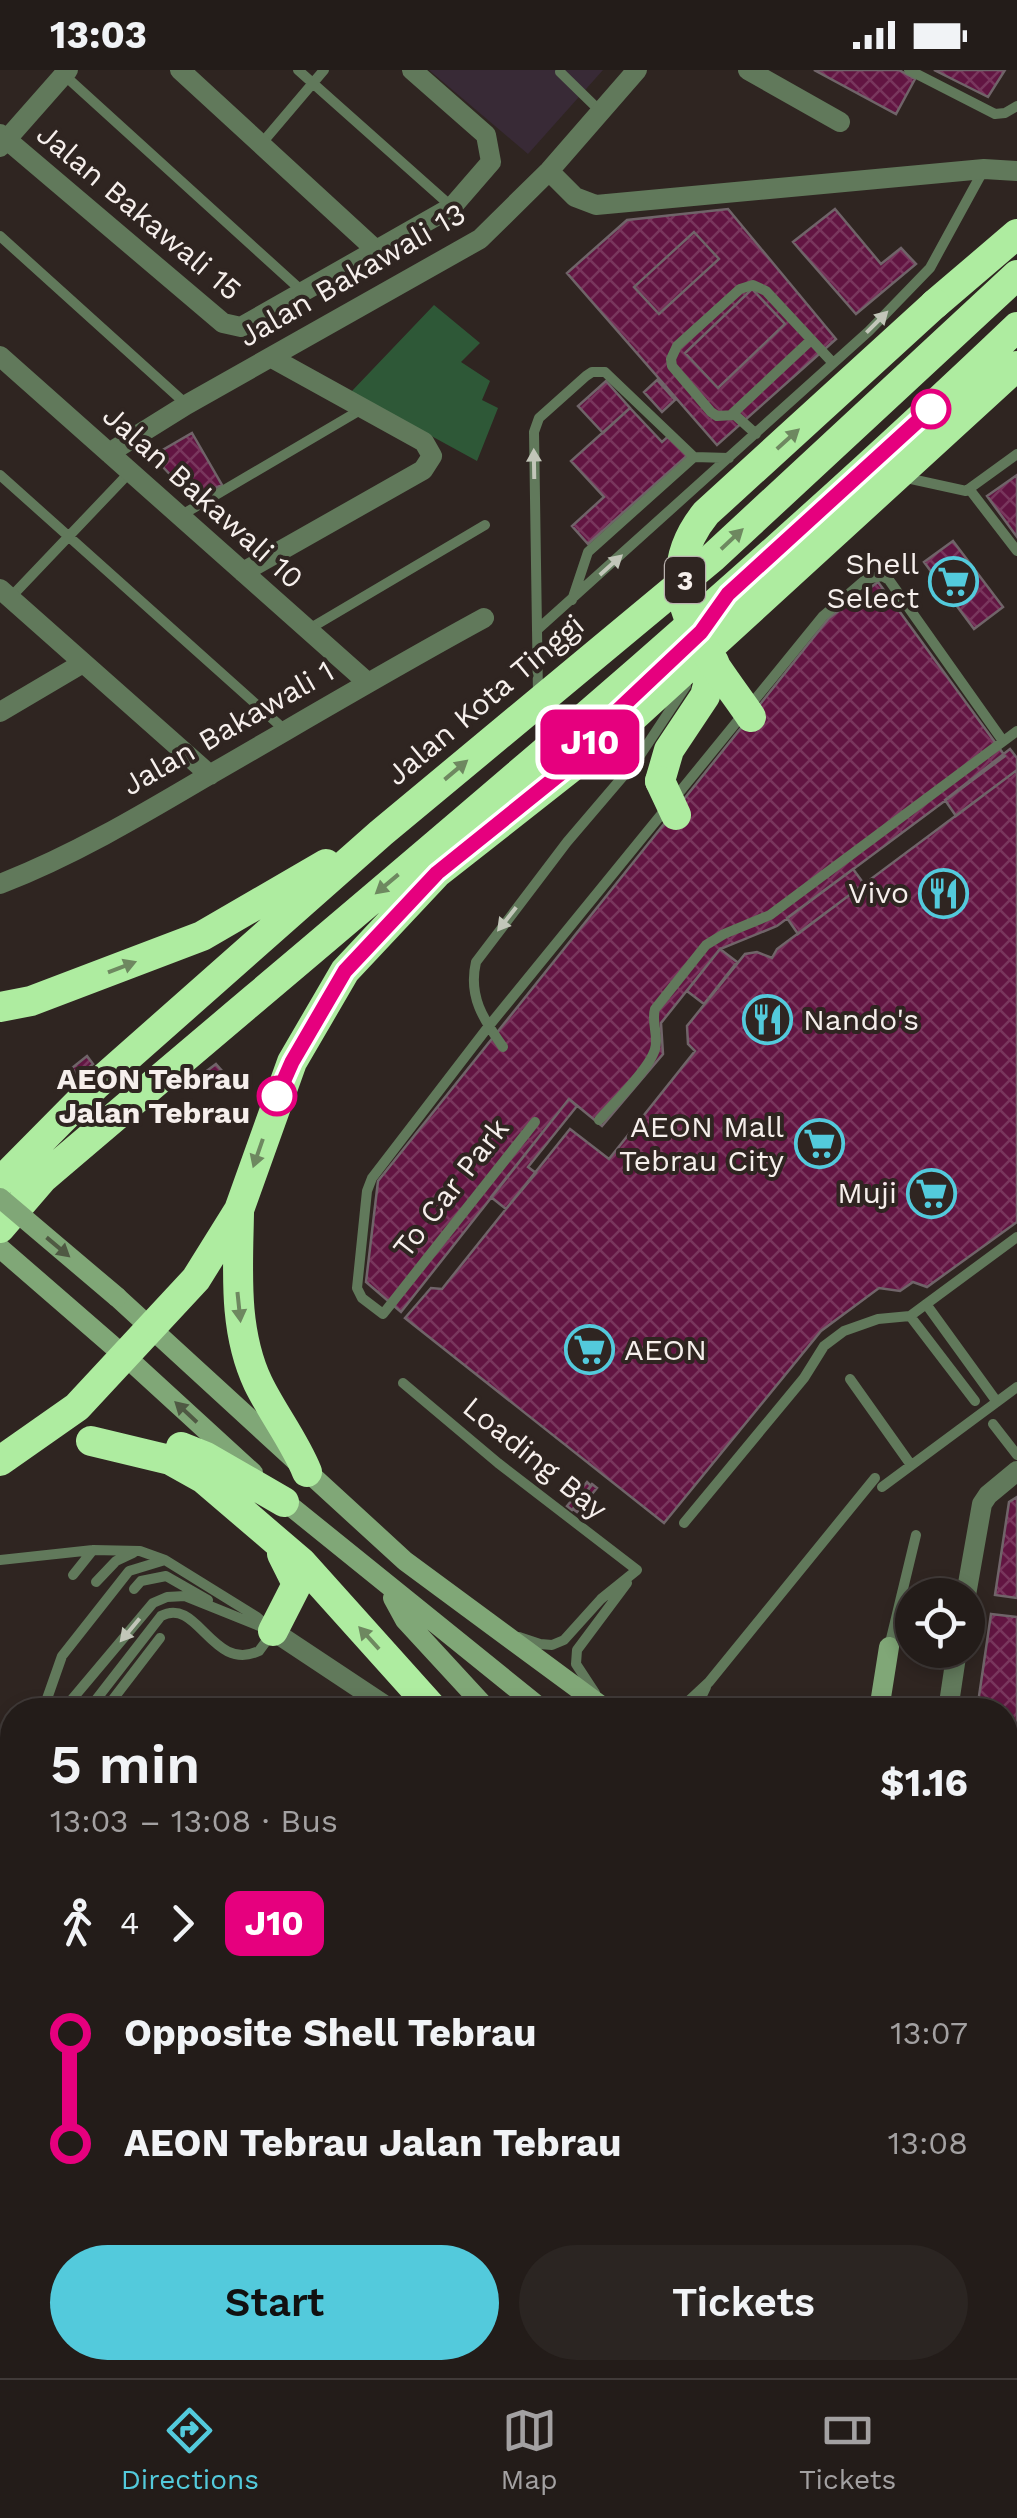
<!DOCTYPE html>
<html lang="en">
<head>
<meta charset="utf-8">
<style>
  :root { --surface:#231c19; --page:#2b2522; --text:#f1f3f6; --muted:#a3a1a2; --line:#403a38; --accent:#53cadc }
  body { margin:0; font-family:"Work Sans",sans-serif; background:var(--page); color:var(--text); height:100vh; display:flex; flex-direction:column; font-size:38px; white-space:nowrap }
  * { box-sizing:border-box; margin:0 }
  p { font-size:32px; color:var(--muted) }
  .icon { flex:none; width:55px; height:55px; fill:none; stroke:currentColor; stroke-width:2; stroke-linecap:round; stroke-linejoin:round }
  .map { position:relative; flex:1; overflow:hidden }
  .panel { position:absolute; left:0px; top:1628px; width:1018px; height:682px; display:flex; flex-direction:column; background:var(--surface); border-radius:40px 40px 0 0; box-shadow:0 5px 15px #0003,0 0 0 2px var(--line) }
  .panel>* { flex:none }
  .badge { padding:0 20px; border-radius:15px; font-size:35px; line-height:65px }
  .fabs { position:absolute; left:895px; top:1508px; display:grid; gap:20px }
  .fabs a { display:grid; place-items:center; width:90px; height:90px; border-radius:50%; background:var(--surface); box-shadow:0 5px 15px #0003,0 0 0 2px var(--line); font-size:50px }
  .map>.badge { position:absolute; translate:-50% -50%; box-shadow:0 0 0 5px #fff }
  .legs { display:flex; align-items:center; gap:15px; height:110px; padding:0 50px; font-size:32px }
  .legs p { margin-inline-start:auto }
  .overview { display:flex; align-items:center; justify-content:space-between; height:170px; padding:0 50px }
  h1 { font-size:55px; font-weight:600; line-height:75px }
  .cta { display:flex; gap:20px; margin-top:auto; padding:20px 50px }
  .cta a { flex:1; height:115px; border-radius:60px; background:var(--accent); color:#111; font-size:40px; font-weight:600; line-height:115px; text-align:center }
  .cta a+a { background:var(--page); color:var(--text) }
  ul { padding:0 50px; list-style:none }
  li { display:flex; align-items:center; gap:35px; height:110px; font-size:38px }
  li i { display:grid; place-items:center; width:15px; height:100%; margin:0 12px; background:currentColor }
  li i::after { content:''; width:25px; height:25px; margin:-12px; border:8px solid; border-radius:50%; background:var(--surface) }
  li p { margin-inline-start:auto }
  li:first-child i { background:linear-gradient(#0000 50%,currentColor 0) }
  li:last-child i { background:linear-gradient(currentColor 50%,#0000 0) }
  .status { display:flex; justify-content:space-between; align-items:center; height:70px; padding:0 50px; background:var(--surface); direction:ltr }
  .status svg { height:28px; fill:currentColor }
  .dock { display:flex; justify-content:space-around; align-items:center; height:140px; border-top:2px solid var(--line); background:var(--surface); font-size:28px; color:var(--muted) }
  .dock a { display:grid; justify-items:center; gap:5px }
  .dock .current { color:var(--accent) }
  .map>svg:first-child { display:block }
  .education { fill:#382a36 }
  .park { fill:#2e5837 }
  .building { fill:url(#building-cross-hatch); stroke:#706469; stroke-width:2.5 }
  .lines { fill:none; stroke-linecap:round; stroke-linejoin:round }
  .lane { stroke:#61795b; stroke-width:10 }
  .street { stroke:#61795b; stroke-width:20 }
  .secondary { stroke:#80a777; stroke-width:20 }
  .highway { stroke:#aeeca0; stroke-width:30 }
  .secondary-bridge { stroke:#80a777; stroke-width:20 }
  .highway-bridge { stroke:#aeeca0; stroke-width:30 }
  .oneway { fill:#c2c6b9 }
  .oneway2 { fill:#6e8860 }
  .oneway3 { fill:#4f5943 }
  .line-1-casing { stroke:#fff; stroke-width:22 }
  .line-1 { stroke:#e6007e; stroke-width:15 }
  .stop-1-dot { fill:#fff; stroke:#e6007e; stroke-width:5 }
  .labels { text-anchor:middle; stroke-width:8; stroke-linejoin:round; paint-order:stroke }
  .shield { fill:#2f2521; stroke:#bab2af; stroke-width:2.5 }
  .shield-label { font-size:28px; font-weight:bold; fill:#f6efec }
  .street-label { font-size:30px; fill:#f6efec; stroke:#2f2521 }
  .poi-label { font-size:30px; fill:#f6efec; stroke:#2f2521; text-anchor:end }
  .stop-label { font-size:30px; font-weight:bold; fill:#f6efec; stroke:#2f2521; text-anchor:end }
</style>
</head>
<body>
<div class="status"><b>13:03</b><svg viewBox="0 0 49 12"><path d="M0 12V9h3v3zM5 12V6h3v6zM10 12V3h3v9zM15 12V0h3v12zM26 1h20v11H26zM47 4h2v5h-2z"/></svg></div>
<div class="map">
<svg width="1017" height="2308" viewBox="0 0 1017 2308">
  <defs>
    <pattern id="building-cross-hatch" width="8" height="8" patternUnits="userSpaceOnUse" patternTransform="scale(2.5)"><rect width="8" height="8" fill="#621542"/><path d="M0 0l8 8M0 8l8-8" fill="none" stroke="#79375d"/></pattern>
  </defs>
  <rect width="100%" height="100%" fill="#2f2521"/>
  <path class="education" d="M429,0H603L528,84Z"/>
  <path class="park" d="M434,235L480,273L461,292L490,311L482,330L498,338L477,391L351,322Z"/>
  <path class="building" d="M814,0H899L915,9L896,44Z
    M934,0H1005L988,27Z
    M728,139L836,269L717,375L567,203L627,150Z
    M835,139L881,194L901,178L916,194L856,244L793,172Z
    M694,162L719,189L659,244L634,217Z
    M752,219L785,254L718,318L685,283Z
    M657,310L675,330L662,342L644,322Z
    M606,311L630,338L603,363L578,336Z
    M630,338L662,372L672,363L690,383L588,474L572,456L604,427L571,391Z
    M192,363L222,415L193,429L163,397L161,381Z
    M1017,405V467L987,426Z
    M953,471L1003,537L974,559L924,492Z
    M878,512L1005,686L777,856L720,879L661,953L663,984L602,1056L569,1029L401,1242L366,1212L378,1111L829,548Z
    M1010,679L1017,688V700L956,746L945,730Z
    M1017,700V1152L927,1217L913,1212L900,1221L879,1218L821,1261L664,1453L405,1248L431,1218L442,1219L570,1059L609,1089L695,981L688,974L687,956L745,884L757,882L772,888L777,879Z
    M853,799L864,814L798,864L787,848Z
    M720,879L737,892L704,934L687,921Z
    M87,986L93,994L78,1006L72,998Z
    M216,994L223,1002L208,1015L200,1006Z
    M569,1029L577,1036L528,1097L536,1103L506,1139L491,1127Z
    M587,1412L591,1416L572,1440L567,1436Z
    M592,1414L597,1418L577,1442L573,1439Z
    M1017,1427V1528L995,1525L1009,1432Z
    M991,1544L1017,1547V1703L1009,1702L1007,1715L1005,1640H977Z
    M12,1663V2159L0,2175V1679Z
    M20,2298H141L155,2308H12Z
    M207,2298H790L782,2308H220Z"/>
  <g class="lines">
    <path class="lane" d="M298,0L452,137
      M909,0L995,44L1005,43L1017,36
      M560,2L600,41
      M62,3L302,221
      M262,73L324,0
      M0,166L186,334
      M732,344L811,270
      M756,364L735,345L717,346L711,342L672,296L671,289L677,276L740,219L753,215L766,221L833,293
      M0,405L286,661
      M902,407L966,421L1017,384
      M970,420L1017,481
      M180,446L362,339
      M10,528L130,402
      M572,530L588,482L694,387L729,388
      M309,559L485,455
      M538,559L869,261L930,198L983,101
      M538,625L534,362L539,348L586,306L592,302H605L694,387
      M503,977C483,949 468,926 476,892L567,772L637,690L686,616
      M599,1050C613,1034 650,998 655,979C659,966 651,952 655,939L706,875L724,864L770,845L1017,661
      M535,1052L383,1244L362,1228L357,1218L367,1121L372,1108L488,957L823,546L866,509L882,506L889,510L1003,671
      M926,1234L997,1332
      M910,1246L975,1331
      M850,1309L911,1395
      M403,1313L498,1393L637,1500
      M993,1354L1017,1385
      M882,1417L1017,1317
      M684,1453L804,1308L824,1276L844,1261L878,1249L910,1246L1017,1167
      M0,1490L93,1480L140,1481L165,1490L257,1547L271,1559
      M73,1505L93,1480
      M96,1512L116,1491L133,1483
      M134,1519L141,1511L166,1506L208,1530
      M519,1567L540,1574L552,1575L564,1570L601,1529L637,1500
      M889,1577L916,1465
      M595,1623L576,1594L577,1580L627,1513
      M107,1637L160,1568
      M43,1640L62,1586L129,1501L165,1490
      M63,1640L153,1533L167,1527L185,1526L267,1559
      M88,1640L161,1546C198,1526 212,1603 259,1581L270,1566
      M360,1640L371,1626
      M679,1640L709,1612L875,1408
      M695,1640L706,1617
      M0,1695L12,1679
      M0,1720L12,1704
      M1005,1828L1017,1843
      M0,2108L12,2092
      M0,2267L12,2251
      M207,2298L221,2308
      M280,2298L294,2308
      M477,2308L485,2298
      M807,2308L815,2298
      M841,2308L848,2298"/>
    <path class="street" d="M180,0L376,180
      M748,0L840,52
      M0,64L223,253L241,257L452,137L491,92L486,65L412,0
      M0,77L68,0
      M549,101L575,127L596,135L984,99L1017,101
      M0,286L367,612
      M109,383L186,335L480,169L549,101L637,0
      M243,502L423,400L432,386L424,372L272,288
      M0,519L210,705
      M0,642L83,593
      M0,814C72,786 138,747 204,708C298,654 390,599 484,548
      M966,1525L982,1434L988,1425L1017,1401
      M273,1561L392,1640
      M948,1640L957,1580
      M1005,1765L1017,1756"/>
    <path class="secondary" d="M0,1178L136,1296L253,1403
      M117,1227L405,1491L607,1640
      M278,1426L543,1640
      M393,1528L405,1550L488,1640
      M879,1640L889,1577
      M1005,1933L1017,1947
      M1005,2008L1017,2022
      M1005,2262L1017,2253
      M956,2308L971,2298
      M1012,2308L1017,2303"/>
    <path class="highway" d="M935,234L1017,164
      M660,711L669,680L705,626L714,592
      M0,937L31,931L202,866L326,794
      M0,1112L96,1015L381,763L712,488L1017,205
      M239,1143C238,1200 233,1260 258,1313C273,1344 294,1370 307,1402
      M0,1158L43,1108C371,828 705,555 1017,257
      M91,1371L170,1390L204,1409L302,1493L434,1640
      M181,1377L206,1387L284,1432
      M0,1391L77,1337L196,1209L239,1140L292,992L345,901L437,803L620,659L1017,296
      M273,1561L297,1514L282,1484"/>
    <path class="secondary-bridge" d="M0,1128L117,1227"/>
    <path class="highway-bridge" d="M751,647C708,584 645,518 706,443L935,234
      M660,711L676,745"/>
  </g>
  <defs><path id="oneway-solid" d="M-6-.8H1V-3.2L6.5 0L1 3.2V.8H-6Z" transform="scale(2.5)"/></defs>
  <g class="oneway">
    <use href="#oneway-solid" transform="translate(877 252) rotate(-45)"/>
    <use href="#oneway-solid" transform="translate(534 394) rotate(-91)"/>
    <use href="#oneway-solid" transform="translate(611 495) rotate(-42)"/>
    <use href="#oneway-solid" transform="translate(507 849) rotate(128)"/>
    <use href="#oneway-solid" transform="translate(130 1560) rotate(130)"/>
  </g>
  <g class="oneway2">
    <use href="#oneway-solid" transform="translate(788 369) rotate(-42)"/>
    <use href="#oneway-solid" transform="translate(732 469) rotate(-43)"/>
    <use href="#oneway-solid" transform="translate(456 700) rotate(-40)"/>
    <use href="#oneway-solid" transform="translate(387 814) rotate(140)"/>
    <use href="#oneway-solid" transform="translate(122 897) rotate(-21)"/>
    <use href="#oneway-solid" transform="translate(258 1083) rotate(109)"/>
    <use href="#oneway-solid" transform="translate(239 1237) rotate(84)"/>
    <use href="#oneway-solid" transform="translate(369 1568) rotate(-132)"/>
  </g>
  <g class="oneway3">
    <use href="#oneway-solid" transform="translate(58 1177) rotate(40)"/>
    <use href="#oneway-solid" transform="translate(186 1342) rotate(-137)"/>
  </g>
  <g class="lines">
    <defs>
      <path id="line-1" d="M277,1026L292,992L345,901L437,803L570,696L612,646L701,562L728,524L931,339"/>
    </defs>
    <use href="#line-1" class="line-1-casing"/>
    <use href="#line-1" class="line-1"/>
  </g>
  <defs>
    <symbol id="supermarket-ring" viewBox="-11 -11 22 22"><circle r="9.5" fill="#2f2521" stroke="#53cadc" stroke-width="1.5"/><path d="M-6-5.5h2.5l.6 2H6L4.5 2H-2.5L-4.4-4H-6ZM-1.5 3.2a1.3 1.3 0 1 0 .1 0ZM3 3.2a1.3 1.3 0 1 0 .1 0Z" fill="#53cadc"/></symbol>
    <symbol id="restaurant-ring" viewBox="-11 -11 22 22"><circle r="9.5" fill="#2f2521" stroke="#53cadc" stroke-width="1.5"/><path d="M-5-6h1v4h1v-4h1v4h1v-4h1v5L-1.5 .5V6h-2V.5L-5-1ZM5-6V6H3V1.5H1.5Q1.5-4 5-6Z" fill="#53cadc"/></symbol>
  </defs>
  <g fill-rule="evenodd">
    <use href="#supermarket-ring" x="926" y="484" width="55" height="55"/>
    <use href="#restaurant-ring" x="916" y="796" width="55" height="55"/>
    <use href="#restaurant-ring" x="740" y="922" width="55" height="55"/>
    <use href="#supermarket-ring" x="792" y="1046" width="55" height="55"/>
    <use href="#supermarket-ring" x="904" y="1096" width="55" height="55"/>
    <use href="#supermarket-ring" x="562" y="1252" width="55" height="55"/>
  </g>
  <g class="stop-1-dot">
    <circle cx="931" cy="339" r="18"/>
    <circle cx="277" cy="1026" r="18"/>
  </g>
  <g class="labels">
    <rect class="shield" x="665" y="487" width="40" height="46" rx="8"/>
    <g class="shield-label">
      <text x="685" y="520">3</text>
    </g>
    <g class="street-label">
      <text transform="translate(139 142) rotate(40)" y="10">Jalan Bakawali 15</text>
      <text transform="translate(352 205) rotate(-30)" y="10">Jalan Bakawali 13</text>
      <text transform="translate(203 427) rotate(42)" y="10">Jalan Bakawali 10</text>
      <text transform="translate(485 630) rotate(-40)" y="10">Jalan Kota Tinggi</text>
      <text transform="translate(228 658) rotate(-30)" y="10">Jalan Bakawali 1</text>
      <text transform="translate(451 1118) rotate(-52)" y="10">To Car Park</text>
      <text transform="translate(535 1388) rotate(39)" y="10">Loading Bay</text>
    </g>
    <g class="poi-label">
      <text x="919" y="504">Shell<tspan x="919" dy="34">Select</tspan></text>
      <text x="909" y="833">Vivo</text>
      <text x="803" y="960" text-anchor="start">Nando's</text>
      <text x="784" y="1067">AEON Mall<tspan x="784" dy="34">Tebrau City</tspan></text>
      <text x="897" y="1133">Muji</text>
      <text x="624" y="1290" text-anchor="start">AEON</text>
    </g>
    <g class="stop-label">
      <text x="250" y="1019">AEON Tebrau<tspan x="250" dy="34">Jalan Tebrau</tspan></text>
    </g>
  </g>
</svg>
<div class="fabs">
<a><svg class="icon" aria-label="locate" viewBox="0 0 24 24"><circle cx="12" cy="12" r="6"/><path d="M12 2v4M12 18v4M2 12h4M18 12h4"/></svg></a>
</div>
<b class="badge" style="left:590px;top:672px;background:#e6007e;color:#fff">J10</b>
<section class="panel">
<div class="overview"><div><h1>5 min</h1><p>13:03 – 13:08 · Bus</p></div><b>$1.16</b></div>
<div class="legs"><svg class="icon" aria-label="walk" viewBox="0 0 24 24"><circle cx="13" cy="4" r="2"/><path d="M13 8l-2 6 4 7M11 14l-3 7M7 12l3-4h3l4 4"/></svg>4<svg class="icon" aria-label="forward" viewBox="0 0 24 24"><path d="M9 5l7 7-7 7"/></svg><b class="badge" style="background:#e6007e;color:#fff">J10</b></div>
<ul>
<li><i style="color:#e6007e"></i><b>Opposite Shell Tebrau</b><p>13:07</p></li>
<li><i style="color:#e6007e"></i><b>AEON Tebrau Jalan Tebrau</b><p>13:08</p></li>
</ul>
<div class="cta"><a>Start</a><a>Tickets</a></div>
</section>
</div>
<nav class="dock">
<a class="current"><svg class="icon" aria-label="directions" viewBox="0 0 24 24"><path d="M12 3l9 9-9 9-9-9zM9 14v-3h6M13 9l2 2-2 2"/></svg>Directions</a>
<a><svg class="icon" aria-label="map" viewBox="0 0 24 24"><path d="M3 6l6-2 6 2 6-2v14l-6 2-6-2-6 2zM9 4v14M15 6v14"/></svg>Map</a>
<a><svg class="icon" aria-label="tickets" viewBox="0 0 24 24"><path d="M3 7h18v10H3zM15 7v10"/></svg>Tickets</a>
</nav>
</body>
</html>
